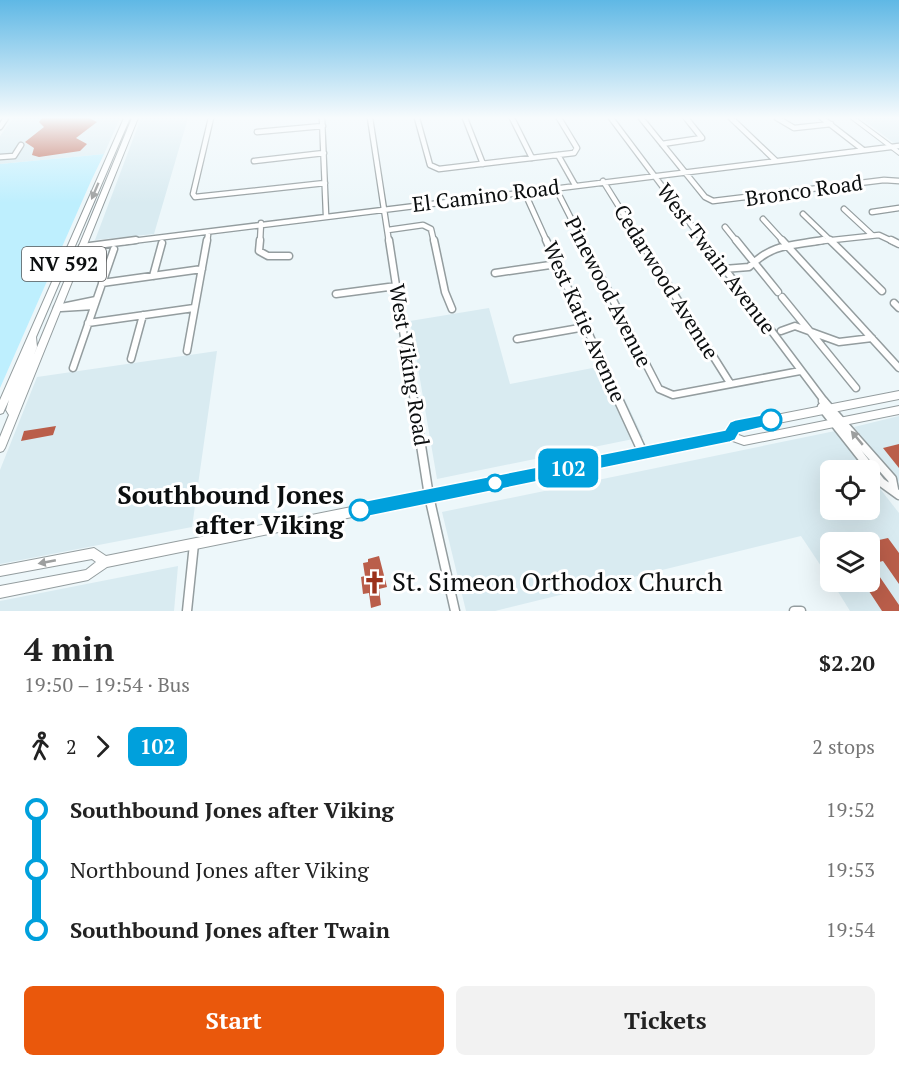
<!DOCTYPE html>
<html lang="en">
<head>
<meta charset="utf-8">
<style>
  :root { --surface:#fff; --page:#f2f2f2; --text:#222; --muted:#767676; --accent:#ea580c }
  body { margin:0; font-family:"PT Serif",serif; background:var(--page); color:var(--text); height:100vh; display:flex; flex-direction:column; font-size:22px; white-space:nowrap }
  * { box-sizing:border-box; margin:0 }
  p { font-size:20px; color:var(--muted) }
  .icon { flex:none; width:33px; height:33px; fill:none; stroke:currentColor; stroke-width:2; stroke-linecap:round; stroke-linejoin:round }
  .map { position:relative; height:611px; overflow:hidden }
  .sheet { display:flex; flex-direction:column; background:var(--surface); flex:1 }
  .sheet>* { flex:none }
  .badge { padding:0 12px; border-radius:9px; font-size:21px; line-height:39px }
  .fabs { position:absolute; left:820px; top:460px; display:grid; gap:12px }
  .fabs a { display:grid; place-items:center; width:60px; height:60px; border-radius:9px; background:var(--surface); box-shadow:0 6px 24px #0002; font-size:30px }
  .map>.badge { position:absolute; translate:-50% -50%; box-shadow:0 0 0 3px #fff }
  .legs { display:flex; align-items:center; gap:9px; height:66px; padding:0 24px; font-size:20px }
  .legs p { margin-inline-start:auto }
  .overview { display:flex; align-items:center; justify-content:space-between; height:102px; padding:0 24px }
  h1 { font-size:33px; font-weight:700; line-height:45px }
  .action { display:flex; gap:12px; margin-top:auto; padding:12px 24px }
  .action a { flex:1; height:69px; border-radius:9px; background:var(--accent); color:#fff; font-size:24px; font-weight:700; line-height:69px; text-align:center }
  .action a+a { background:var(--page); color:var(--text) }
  ul { padding:0 24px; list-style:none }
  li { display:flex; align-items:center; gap:21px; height:60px; font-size:22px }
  li i { display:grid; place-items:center; width:9px; height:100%; margin:0 8px; background:currentColor }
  li i::after { content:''; width:15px; height:15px; margin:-8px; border:4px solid; border-radius:50%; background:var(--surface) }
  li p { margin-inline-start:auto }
  li:first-child i { background:linear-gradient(#0000 50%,currentColor 0) }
  li:last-child i { background:linear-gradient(currentColor 50%,#0000 0) }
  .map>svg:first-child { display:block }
  .built { fill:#d9ebf1 }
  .green { fill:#beeffe }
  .building { fill:#ba5e4a }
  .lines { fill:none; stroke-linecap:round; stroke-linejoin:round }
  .minor-far2-casing { stroke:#949d9f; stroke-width:7 }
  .minor-far1-casing { stroke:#949d9f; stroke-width:9 }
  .minor-casing { stroke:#949d9f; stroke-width:11 }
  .major-casing { stroke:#949d9f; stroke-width:2 }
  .minor-far2 { stroke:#fff; stroke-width:4.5 }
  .minor-far1 { stroke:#fff; stroke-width:6 }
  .minor { stroke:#fff; stroke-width:8 }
  .major { fill:#fff; fill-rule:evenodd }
  .oneway { fill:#9d9f9f }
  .line-1 { fill:#00a0dc; stroke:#fff; stroke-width:1.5 }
  .stop-1-dot { fill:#fff; stroke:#00a0dc; stroke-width:3 }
  .labels { text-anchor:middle; stroke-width:6; stroke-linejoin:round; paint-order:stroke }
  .shield { fill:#fff; stroke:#545657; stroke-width:1.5 }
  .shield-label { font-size:20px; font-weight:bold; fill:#0b0e0f }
  .street-label { font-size:21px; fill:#0b0e0f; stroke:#fff }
  .near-stop-label { font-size:26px; font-weight:bold; fill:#0b0e0f; stroke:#fff; text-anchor:end }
  .near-poi-label { font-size:26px; fill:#0b0e0f; stroke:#fff; text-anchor:start }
</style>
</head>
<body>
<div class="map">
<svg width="899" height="611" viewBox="0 0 899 611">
  <rect width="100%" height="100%" fill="#edf7fa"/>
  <path class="built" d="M13,118H120L104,154L0,164V136Z
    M141,118H188L154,234L95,240Z
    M861,118H895L899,121V147Z
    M489,308L510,384L608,365L643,437L437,479L410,321Z
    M217,351L192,527L0,564V470L37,377Z
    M899,416V482L854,427Z
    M835,431L866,471H831V510H870V476L899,513V611H850L832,582H870V543H831V581L801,536L495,611H466L442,512Z
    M178,566L174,611H0V601Z"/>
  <path class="green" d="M104,154L91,181L0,388V164Z"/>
  <path class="building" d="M42,118H89L97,122L76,138L87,144L80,151L39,157L32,155L34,148L25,142L44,127L39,122Z
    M56,426L53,435L21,441L24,431Z
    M899,444V468L883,448Z
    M888,538L899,553V584L883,561L871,564L899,605V611H882L863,582H870V542Z
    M379,556L387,587L379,589L381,605L371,608L369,593L363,594L361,577L365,576L363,563L368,562V559Z"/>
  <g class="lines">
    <defs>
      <path id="minor-far2" d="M211,118L193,194L195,197L325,183
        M322,118L326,215
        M370,118L389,242
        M417,118L430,165L439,169L574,153L577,148L559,118
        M465,118L483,164
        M512,118L532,158
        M611,118L704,242
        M641,118L705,197L713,201L884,180L899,181
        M731,118L775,160
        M777,118L794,128L831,124
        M822,118L862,149
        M0,127L6,118
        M257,132L323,126
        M662,144L702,138L686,118
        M558,155L575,185
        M0,157L14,156L21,145
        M254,161L324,153
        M603,181L641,242
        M555,187L583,242
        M524,191L547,242
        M844,209L871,234
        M872,212L899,208
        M803,214L832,242
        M763,219L784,242
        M725,227L737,242
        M388,230L423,225L431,229L434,242
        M124,242L899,146
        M207,242L208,235
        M260,242L261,223
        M814,242L879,235L894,242"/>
      <path id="minor-far1" d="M260,240L259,251L268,256H289
        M389,240L414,402
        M434,240L445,292L452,309
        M546,240L620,402
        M582,240L659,389L673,395L800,371
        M640,240L730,383
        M703,240L825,402
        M736,240L778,292
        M782,240L899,368
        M830,240L882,291
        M891,240L899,244
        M82,247L136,240
        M724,269L749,267C773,243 791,246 823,240
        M495,273L557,264
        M153,276L162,243
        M102,283L202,269
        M336,294L396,286
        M782,297L856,388
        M894,303L899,308
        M57,308L96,300
        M61,308L94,306
        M88,323L194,308
        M781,331L795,326L839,342L872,338
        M517,339L585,327
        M187,351L207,240
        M131,359L143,315
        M73,368L114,249"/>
      <path id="minor" d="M414,401L429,496L455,611
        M619,401L643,453
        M823,401L892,479L894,489
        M822,407L881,482L899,495
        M187,611L194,544
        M794,611H801"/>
      <path id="major" d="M124,118H130L36,337L37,347L33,357L132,118H138L5,448L3,451L0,452V437L9,415L6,410L9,400L3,413L0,414V400Z
        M850,118H856L899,150V155Z
        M899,391V399L738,431L736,434L744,437L899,406V414L744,445L730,440L107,567L88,580L0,598V586L86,570L96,562L92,559L0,576V566L94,548L106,556L727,432L732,424L735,423Z"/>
    </defs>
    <use href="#minor-far2" class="minor-far2-casing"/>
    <use href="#minor-far1" class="minor-far1-casing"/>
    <use href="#minor" class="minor-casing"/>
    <use href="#major" class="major-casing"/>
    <use href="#minor-far2" class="minor-far2"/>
    <use href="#minor-far1" class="minor-far1"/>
    <use href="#minor" class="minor"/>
    <use href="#major" class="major"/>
  </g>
  <defs><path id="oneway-solid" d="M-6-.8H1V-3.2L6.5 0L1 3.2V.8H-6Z" transform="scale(1.5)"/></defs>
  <g class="oneway">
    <use href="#oneway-solid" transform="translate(95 191) rotate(113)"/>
    <use href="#oneway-solid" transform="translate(857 438) rotate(-130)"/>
    <use href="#oneway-solid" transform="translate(47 562) rotate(169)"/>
  </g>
  <linearGradient id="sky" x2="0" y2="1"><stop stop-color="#5fb8e5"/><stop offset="0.58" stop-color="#f7fbfd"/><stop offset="1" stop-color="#f7fbfd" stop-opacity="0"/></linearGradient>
  <rect width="899" height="203" fill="url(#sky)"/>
  <path class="line-1" d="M771,413L778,420L776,424L739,433L735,440L730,442L360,518L355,515L352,510L355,504L360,502L725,430L730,422L735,420Z"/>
  <defs>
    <symbol id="church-bare" viewBox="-9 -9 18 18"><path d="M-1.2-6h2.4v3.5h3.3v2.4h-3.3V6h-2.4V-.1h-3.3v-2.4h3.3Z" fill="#9b321c" stroke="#fff" stroke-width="2.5" paint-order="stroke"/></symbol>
  </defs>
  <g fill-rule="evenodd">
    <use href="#church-bare" x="358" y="566" width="33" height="33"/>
  </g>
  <g class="stop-1-dot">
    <circle cx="771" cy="420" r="10"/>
    <circle cx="495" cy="483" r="8"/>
    <circle cx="360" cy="510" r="10"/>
  </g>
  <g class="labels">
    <rect class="shield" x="22" y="247" width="84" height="34" rx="4.5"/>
    <g class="shield-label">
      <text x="64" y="271">NV 592</text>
    </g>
    <g class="street-label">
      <text transform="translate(804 191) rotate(-8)" y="7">Bronco Road</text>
      <text transform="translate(486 196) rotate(-7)" y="7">El Camino Road</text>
      <text transform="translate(716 259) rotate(53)" y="7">West Twain Avenue</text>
      <text transform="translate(666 282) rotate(58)" y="7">Cedarwood Avenue</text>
      <text transform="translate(608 292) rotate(63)" y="7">Pinewood Avenue</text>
      <text transform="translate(584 322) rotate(66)" y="7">West Katie Avenue</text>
      <text transform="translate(409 365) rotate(81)" y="7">West Viking Road</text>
    </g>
    <g class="near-stop-label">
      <text x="344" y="504">Southbound Jones<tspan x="344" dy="30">after Viking</tspan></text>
    </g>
    <g class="near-poi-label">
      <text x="392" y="591">St. Simeon Orthodox Church</text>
    </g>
  </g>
</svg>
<div class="fabs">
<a><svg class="icon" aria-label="locate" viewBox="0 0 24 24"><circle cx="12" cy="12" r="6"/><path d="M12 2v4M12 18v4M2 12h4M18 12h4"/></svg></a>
<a><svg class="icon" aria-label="layers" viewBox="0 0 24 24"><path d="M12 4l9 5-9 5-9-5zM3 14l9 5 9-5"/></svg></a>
</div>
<b class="badge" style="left:568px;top:468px;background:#00a0dc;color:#fff">102</b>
</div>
<section class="sheet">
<div class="overview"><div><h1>4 min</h1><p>19:50 – 19:54 · Bus</p></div><b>$2.20</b></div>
<div class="legs"><svg class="icon" aria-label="walk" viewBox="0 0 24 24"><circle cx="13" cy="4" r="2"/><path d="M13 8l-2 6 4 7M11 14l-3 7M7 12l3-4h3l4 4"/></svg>2<svg class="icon" aria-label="forward" viewBox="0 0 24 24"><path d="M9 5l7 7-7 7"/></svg><b class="badge" style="background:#00a0dc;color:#fff">102</b><p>2 stops</p></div>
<ul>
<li><i style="color:#00a0dc"></i><b>Southbound Jones after Viking</b><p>19:52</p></li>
<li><i style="color:#00a0dc"></i><span>Northbound Jones after Viking</span><p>19:53</p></li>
<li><i style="color:#00a0dc"></i><b>Southbound Jones after Twain</b><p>19:54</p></li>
</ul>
<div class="action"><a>Start</a><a>Tickets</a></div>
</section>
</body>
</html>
